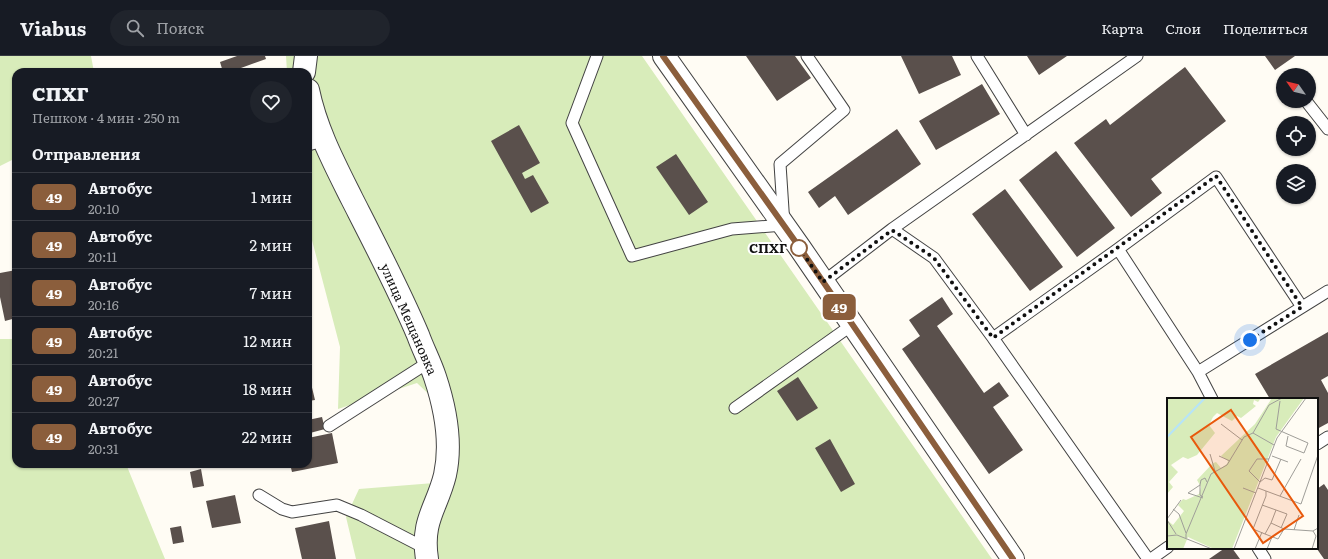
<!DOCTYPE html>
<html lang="ru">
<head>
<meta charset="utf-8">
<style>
  :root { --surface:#171b24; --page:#20242c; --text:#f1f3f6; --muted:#9ea1a6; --line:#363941 }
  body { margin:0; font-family:Literata,serif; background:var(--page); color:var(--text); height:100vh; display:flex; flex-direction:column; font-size:15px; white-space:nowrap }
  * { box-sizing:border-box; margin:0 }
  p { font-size:13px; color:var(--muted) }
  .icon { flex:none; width:22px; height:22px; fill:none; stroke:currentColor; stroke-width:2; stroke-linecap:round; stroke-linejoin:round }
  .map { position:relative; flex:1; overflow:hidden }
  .details { position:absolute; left:12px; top:12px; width:300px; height:400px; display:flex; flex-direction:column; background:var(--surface); border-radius:12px; box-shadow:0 1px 3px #0004 }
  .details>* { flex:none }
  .badge { padding:0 8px; border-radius:6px; font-size:14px; line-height:26px }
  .needle { width:26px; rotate:304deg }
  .tools { position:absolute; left:1276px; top:12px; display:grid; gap:8px }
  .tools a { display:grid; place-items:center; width:40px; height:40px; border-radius:50%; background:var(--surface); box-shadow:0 1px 3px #0004; font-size:20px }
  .you { position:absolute; width:20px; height:20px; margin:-10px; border:3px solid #fff; border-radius:50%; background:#1a73e8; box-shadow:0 0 0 6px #1a73e833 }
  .map>.badge { position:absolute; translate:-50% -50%; box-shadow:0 0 0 2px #fff }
  h2 { padding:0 20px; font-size:15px; line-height:36px }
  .round { display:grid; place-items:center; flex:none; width:42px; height:42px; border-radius:21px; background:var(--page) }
  .summary { display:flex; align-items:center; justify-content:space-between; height:68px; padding:0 20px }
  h1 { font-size:19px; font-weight:800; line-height:30px }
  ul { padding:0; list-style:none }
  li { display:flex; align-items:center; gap:12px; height:48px; padding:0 20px; border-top:1px solid var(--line) }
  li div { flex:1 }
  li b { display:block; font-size:15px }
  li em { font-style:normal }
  li .badge { min-width:44px; font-weight:700; text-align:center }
  header { display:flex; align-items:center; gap:24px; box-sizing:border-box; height:56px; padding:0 20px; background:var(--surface); border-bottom:1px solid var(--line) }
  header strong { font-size:19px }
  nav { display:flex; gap:22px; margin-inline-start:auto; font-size:14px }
  .search { width:280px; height:36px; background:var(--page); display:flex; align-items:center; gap:10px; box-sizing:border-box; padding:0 14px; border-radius:22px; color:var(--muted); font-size:15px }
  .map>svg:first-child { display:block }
  .green { fill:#d8ecba }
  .building { fill:#5a504c }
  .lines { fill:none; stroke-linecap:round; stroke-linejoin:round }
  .lane-casing { stroke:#434343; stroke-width:13 }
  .street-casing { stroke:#434343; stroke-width:24 }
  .lane { stroke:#fff; stroke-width:11 }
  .street { stroke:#fff; stroke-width:22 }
  .line-casing { stroke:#fff; stroke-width:9 }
  .line { stroke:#8b5e3c; stroke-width:6 }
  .walk { stroke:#101010; stroke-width:4; stroke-dasharray:0 7.2 }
  .stop-dot { fill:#fff; stroke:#8b5e3c; stroke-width:2 }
  .labels { text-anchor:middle; stroke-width:4; stroke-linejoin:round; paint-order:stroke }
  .stop-label { font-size:13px; font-weight:bold; fill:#101010; stroke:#fff; text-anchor:end }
  .street-label { font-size:13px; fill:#101010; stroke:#fff }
  .inset-river { fill:none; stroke:#b6e4f9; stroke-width:2 }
  .inset-road { fill:none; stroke:#9f9e99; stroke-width:1 }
  .view { fill:#e8590c; fill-opacity:0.15; stroke:#e8590c; stroke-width:2 }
  .inset-edge { fill:none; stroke:#101010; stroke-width:2 }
</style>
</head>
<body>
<header>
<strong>Viabus</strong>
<div class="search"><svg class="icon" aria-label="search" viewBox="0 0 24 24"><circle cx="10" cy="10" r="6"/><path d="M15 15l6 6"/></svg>Поиск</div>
<nav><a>Карта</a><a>Слои</a><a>Поделиться</a></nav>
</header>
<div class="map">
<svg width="1328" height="503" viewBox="0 0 1328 503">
  <rect width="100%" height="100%" fill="#fffcf4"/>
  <path class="green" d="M0,0H91L94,16H16V102L0,110Z
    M286,0H642L992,503H356L346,461L359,433L434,427L439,348L417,327L338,353L340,291L308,169V16H287Z
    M0,283H16V408H126L165,503H0Z"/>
  <path class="building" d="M237,0H265L266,3L230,16H223L220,6Z
    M746,0H795L811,22L777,45Z
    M901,0H952L961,19L919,38Z
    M1027,0H1067L1039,19Z
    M1265,0H1295L1275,14Z
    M1185,11L1226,65L1151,123L1162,137L1131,161L1074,87L1106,63L1110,69Z
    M982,28L1000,58L936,94L919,65Z
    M519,69L540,107L522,117L525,123L533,119L549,147L531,157L491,85Z
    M897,73L921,108L848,159L835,140L819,152L808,136Z
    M1056,95L1115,172L1077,201L1019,124Z
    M676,98L708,146L689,159L656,111Z
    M1005,133L1063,211L1030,235L972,158Z
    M16,214V262L5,265L0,241V217Z
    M942,241L953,258L937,270L984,337L999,326L1009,340L993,351L1023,394L989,418L902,293L920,280L909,264Z
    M1328,276V320L1321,324L1328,337V367L1317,373V343H1270L1255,318Z
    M308,315L315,344L308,345Z
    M798,321L818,352L797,365L777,335Z
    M322,361L325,373L310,377L308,364Z
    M332,377L338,407L292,416L290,408H308V382Z
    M830,383L855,428L841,436L815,392Z
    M201,413L204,430L193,432L190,416Z
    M1324,428L1328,434V503H1324L1317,493V433Z
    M235,439L241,467L212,472L206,445Z
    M329,465L336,503H302L295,472Z
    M181,470L184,486L173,488L170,472Z
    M1225,492H1232L1240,503H1209Z"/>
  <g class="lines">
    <defs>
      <path id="lane" d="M597,0L572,67L632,200L732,173L784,169L780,108L844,54L807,0
        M977,0L1026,79
        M1306,45L1328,73
        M308,89L323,85
        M892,173L1137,0
        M1118,193L1216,121L1302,251
        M823,226L892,173L934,202L993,282L1148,503
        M993,282L1118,193L1198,316
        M1212,343L1198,316L1328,235
        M735,352L852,269
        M329,370L429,306
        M1317,388L1328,381
        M259,439L282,453L292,456L337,449L361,459L425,492
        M1258,492L1265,503
        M1151,503L1168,491"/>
      <path id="street" d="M664,0L800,192L1013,503
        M304,16L306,0
        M308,34C316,73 334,107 352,143C375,188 398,232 418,279C423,293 430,306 435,321C445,351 452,387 445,419C437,452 421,464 427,503"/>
    </defs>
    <use href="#lane" class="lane-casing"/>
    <use href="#street" class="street-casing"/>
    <use href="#lane" class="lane"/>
    <use href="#street" class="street"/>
  </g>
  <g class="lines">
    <defs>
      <path id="line" d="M663,0L800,192L1013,503"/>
    </defs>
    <use href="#line" class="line-casing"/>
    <use href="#line" class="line"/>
    <path class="walk" d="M799,192L823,226L892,174L934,202L993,282L1216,120L1302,251L1250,284"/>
  </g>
  <circle class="stop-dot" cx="799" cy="192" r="8"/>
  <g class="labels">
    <g class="stop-label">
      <text x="787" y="197">СПХГ</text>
    </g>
    <g class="street-label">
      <text transform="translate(409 263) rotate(66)" y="5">улица Мещановка</text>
    </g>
  </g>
  <g transform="translate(1167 342)">
    <rect width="151" height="151" fill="#fffcf4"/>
    <path d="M0,0H94L91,4L87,2L86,6L89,8L74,20L70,18L65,23L50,15L46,19L42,27L48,35L30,57L21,61L16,59L4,67L11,74L2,84L6,89L0,96ZM105,0H137L109,39L65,151H47L21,139L16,151H0V122L6,127L17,113L11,107L16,101L19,102L32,96L34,89L30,82L46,65L49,64L54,70L60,66L61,63L54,58L88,26Z" fill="#d8ecba"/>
    <path class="inset-river" d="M0,39L38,0"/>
    <path class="inset-road" d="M113,3L109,31L141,45L137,55L119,48L121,38M54,26L75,42M86,35L107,47M43,56L48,73M52,58L63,63M105,58L121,64M102,61H90L82,73L93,84L98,80L105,82L114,61M33,87V97L36,99M76,90L89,95M91,90L99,93V98L86,131L98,136L104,125L117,131L146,133L151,130M99,93L134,106M113,98L134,61M36,100L21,95L33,87L34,82L38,80L40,84M134,106L151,57M95,107L109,112L104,125M6,111L12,116L19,135M109,112L120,116L114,130M0,121L14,102M0,122L9,136M127,132L132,117M98,136L111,141L117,131M0,138L10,137L45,151M19,140V136L44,76L60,67L77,39L86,35L102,7L115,0M67,151L110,40L139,0M88,151L95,134M100,151L105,139M145,151L149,138L146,133"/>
    <path class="view" d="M64,12L136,118L96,145L24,39Z"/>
    <rect width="151" height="151" class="inset-edge"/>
  </g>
</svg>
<div class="tools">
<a><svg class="needle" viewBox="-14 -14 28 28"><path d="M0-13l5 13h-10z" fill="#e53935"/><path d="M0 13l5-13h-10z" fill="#9ea1a6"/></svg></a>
<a><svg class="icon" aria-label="locate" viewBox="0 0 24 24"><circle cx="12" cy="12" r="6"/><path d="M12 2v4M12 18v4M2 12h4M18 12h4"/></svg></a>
<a><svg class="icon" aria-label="layers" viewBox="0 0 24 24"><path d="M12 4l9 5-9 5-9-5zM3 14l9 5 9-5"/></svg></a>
</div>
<div class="you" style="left:1250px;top:284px"></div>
<b class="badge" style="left:839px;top:251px;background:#8b5e3c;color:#fff">49</b>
<section class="details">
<div class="summary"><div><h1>СПХГ</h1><p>Пешком · 4 мин · 250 m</p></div><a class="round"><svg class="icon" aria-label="heart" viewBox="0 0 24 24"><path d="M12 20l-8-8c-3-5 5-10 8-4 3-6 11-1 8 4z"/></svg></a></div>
<h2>Отправления</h2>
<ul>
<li><span class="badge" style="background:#8b5e3c;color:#fff">49</span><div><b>Автобус</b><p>20:10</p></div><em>1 мин</em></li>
<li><span class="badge" style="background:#8b5e3c;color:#fff">49</span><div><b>Автобус</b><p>20:11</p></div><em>2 мин</em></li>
<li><span class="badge" style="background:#8b5e3c;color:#fff">49</span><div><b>Автобус</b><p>20:16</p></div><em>7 мин</em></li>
<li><span class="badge" style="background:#8b5e3c;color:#fff">49</span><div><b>Автобус</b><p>20:21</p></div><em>12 мин</em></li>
<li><span class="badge" style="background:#8b5e3c;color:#fff">49</span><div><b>Автобус</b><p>20:27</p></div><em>18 мин</em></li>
<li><span class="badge" style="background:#8b5e3c;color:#fff">49</span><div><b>Автобус</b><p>20:31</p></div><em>22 мин</em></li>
</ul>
</section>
</div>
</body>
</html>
